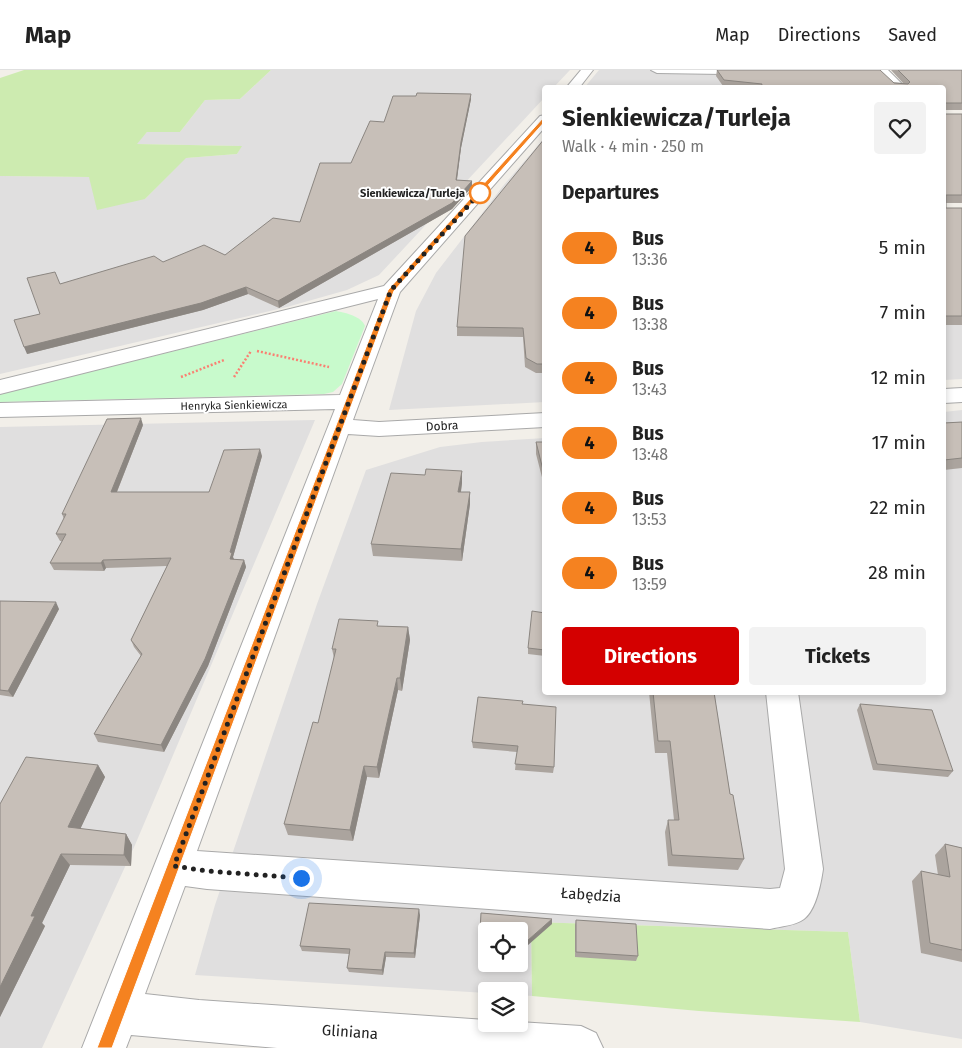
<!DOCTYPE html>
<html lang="en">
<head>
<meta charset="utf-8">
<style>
  :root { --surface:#fff; --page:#f2f2f2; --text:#222; --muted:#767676; --line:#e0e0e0; --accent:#d40000 }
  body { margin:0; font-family:"Fira Sans",sans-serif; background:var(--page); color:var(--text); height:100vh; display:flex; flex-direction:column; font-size:19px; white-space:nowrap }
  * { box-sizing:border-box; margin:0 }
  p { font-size:16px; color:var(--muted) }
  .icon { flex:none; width:28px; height:28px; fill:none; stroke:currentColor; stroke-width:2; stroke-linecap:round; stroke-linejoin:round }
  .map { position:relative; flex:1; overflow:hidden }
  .panel { position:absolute; left:542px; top:15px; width:404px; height:610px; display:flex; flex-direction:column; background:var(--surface); border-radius:5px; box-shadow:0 2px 8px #0003 }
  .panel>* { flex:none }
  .badge { padding:0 10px; border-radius:16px; font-size:18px; line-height:32px }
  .controls { position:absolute; left:478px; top:852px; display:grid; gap:10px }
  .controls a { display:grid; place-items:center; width:50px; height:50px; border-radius:5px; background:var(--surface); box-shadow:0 2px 8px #0003; font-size:25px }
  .you { position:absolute; width:25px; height:25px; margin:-12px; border:4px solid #fff; border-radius:50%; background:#1a73e8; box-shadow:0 0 0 8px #1a73e833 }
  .map>.badge { position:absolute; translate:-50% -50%; box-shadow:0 0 0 2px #fff }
  h2 { padding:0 20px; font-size:19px; line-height:45px }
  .round { display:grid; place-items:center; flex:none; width:52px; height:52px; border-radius:5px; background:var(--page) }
  .summary { display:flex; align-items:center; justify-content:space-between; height:85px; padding:0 20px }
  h1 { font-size:24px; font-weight:700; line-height:38px }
  .button { display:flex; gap:10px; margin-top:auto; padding:10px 20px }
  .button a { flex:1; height:58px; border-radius:5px; background:var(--accent); color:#fff; font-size:20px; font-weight:700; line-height:58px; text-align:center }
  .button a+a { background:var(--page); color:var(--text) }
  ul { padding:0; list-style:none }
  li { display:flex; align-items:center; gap:15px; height:65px; padding:0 20px }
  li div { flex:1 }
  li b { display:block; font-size:19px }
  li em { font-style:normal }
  li .badge { min-width:55px; font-weight:700; text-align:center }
  header { display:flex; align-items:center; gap:30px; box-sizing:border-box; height:70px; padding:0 25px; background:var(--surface); border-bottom:1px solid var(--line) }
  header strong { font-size:24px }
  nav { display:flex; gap:28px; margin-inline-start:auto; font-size:18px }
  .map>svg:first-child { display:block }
  .residential { fill:#e0dfdf; fill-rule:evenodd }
  .grass { fill:#cdebb0 }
  .park { fill:#c8facc }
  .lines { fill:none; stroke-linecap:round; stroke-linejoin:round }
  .minor-casing { stroke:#a9a9a9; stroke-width:2 }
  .path { stroke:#fa8072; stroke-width:2.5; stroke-dasharray:2 2; stroke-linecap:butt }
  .minor { fill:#fff; fill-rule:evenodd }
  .wall { fill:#aba49e }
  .shaded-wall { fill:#8b8681 }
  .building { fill:#c7bfb8; stroke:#8b8681 }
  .line { fill:#f58220; stroke:#fff }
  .walk { stroke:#222; stroke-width:5; stroke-dasharray:0 9 }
  .stop-dot { fill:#fff; stroke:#f58220; stroke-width:2.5 }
  .labels { text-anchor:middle; stroke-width:4; stroke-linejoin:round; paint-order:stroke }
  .far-stop-label { font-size:11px; font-weight:bold; fill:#222; stroke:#fff; text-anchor:end }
  .far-street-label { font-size:11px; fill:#222; stroke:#fff }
  .street-label { font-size:12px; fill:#222; stroke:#fff }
  .near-street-label { font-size:15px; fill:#222; stroke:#fff }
</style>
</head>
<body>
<header>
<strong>Map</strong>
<nav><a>Map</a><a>Directions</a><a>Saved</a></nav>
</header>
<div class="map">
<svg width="962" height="978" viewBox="0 0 962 978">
  <rect width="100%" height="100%" fill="#f2efe9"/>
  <path class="residential" d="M271,0H570L554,17L545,18V27L379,205L347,220L287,237L0,304V106L89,107L145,129L185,88L237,84L241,76L136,74L147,62H180L205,30L240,29Z
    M599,0H870L890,18H584Z
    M545,67V332L389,340L416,241L436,203L503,116Z
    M944,147H962V309L944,310Z
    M962,340V969L860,952L848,862L531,852L532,926L519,925V921H486V923L195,905L215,835L317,534L366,400L440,377L482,372L545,368V622H944V342ZM486,861H519V894H486Z
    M315,350L135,775L42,978H0V357Z"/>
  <path class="grass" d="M24,0H271L240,29L205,30L180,62H147L137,74L242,76L237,84L186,88L145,129L97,140L89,107L0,106V8Z
    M531,852L848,862L860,952L699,941L532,926Z"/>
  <path class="park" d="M336,241C346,243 361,246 365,256L342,314L333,322L324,324L0,332V324Z"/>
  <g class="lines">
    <defs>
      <path id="minor" d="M581,0H593L579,18H566Z
        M651,0H728L729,1L723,4L657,3Z
        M875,0H888L906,18H893Z
        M545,45V57L400,222L353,350L379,352L545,343V357L379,366L348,364L197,781L770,819L780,818L785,799L766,622H798L823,799C821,813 816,840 804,849C795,856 781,856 770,859L207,819L185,816L145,924L199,930L486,950V954H519V952L581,956L596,963L603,978H277L131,965L126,978H82L335,339L0,347V333L340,325L378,229L0,324V310L384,216L540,46Z
        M962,318V332L944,333V319Z"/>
    </defs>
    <use href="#minor" class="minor-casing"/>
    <path class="path" d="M257,281L329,297
      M181,307L224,290
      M234,307L251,281"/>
    <use href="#minor" class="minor"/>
  </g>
  <path class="wall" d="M717,0L903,13L891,0H962V40H945V44H962V133H946V138H962V255H944V18H734L723,16L716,6Z
    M471,29L461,78L457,110L472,111V117L452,139L279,238L248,224L203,240L27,284L40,244L60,214L163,192L225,185L300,152L351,93L384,52Z
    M545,68V303H536L525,297L523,267L457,266V257Z
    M962,352V398L944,400V353Z
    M143,355L117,422H209L262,386L233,487L234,489L244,490L246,497L208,596L164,682L98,672L94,664L141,586L134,577L131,570L167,496L106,498L104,501L54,500L50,493L62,471H60L56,464L64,449L62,444Z
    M536,372H545V415H544L536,384Z
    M462,401V413L461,422H470V434L462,491L373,486L371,474L425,405Z
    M0,531L59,539L13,627L0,625Z
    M545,543V586L528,584V578Z
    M379,556L408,557L410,570L402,621L398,620L379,708L367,707L353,771L288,765L284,754L318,653L334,588L332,579Z
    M649,622H714L730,724L744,789L738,800L668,796L665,762L668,750H674L667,683H655Z
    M523,634L554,697L553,703L515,700L517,682L473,678L472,672Z
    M860,634L953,701L948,707L873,700L857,640Z
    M98,695L105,707L80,759L126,764L132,775L131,796L70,795L42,853L45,856L0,947V734Z
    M945,774L962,778V892L921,883L912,811L921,801L938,805L935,785Z
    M481,843L552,849V854L486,861V886L479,885Z
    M420,845L415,888L386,887L383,905L349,902L347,898L349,884L302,881L300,876Z
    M576,850L638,886L636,891L575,887V855Z"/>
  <path class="shaded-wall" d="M471,24V29L461,78L456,116V110L461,72Z
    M472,111V117L452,139L279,238L278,231Z
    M246,217L248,224L203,240L27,284L24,277Z
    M141,348L143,355L114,429L111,422Z
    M260,379L262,386L233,487L234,490L230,489V482Z
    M462,401V413L459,434L458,422Z
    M470,422V434L462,491L461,479Z
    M103,490L106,498L104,501L101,493Z
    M244,490L246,497L208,596L164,682L161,675Z
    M56,532L59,539L13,627L8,621Z
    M408,557L410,570L402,621L400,608Z
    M397,608L398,620L379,708L377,697Z
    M98,695L105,707L76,768L68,757Z
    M364,696L367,707L353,771L350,760Z
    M126,764L132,775L131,796L124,785Z
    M61,784L70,795L42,853L45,856L0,947V917L31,846Z
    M419,839L420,845L415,888L414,883Z
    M552,849V854L519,883V878Z
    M385,882L386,887L383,905L382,900Z"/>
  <path class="building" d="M717,0H880L894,13L908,14L910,12L898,0H962V33H945V44H962V125H946V138H962V246H944V18H761L762,14L724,10Z
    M417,23L471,24L461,72L456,110L472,111L452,133L278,231L246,217L201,233L24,277L14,250L40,244L27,208L55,202L60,214L154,186L163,192L204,175L225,185L273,148L300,152L320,93H351L370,51L384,52L393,26H416Z
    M545,68V294H537L526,288L523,258L457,257L465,166Z
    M141,348L111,422H209L224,380L260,379L230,482L232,483L230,489L244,490L205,589L161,675L94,664L142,584L131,570L171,488L103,490L101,493H50L66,464H56L66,444H62L107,349Z
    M962,352V388L944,390V353Z
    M536,372H545V404H544Z
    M426,399L462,401L458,422H470L461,479L371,474L391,403L425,405Z
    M0,531L56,532L8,621L0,620Z
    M532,541L545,543V580L528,578Z
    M339,549L378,551L377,556L408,557L400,608H397L377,697L364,696L350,760L284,754L313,652L318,653L336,579H332Z
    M653,622H714L730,724L733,725L744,789L672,785L668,750H679L670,671H658Z
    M478,627L523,631L522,634L556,637L554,697L515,694L518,676L472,672Z
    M860,634L932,640L953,701L877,694Z
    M26,687L98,695L68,757L126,764L124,785L61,784L31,846H35L0,917V734Z
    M945,774L962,778V880L930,873L921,801L950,807Z
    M309,833L419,839L414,883L385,882L382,900L347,898L350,879L300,876Z
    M481,843L552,849L519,878V861H486V881L479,880Z
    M576,850L636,854L638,886L576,882Z"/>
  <path class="line" d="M543,48L547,49L394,221L112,978H97L388,220Z"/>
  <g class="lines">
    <path class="walk" d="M301,808L207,801L174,796L391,220L480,123"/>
  </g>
  <circle class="stop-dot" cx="480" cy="123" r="10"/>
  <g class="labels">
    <g class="far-stop-label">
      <text x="465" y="127">Sienkiewicza/Turleja</text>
    </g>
    <g class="far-street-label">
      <text transform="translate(234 335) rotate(-1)" y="4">Henryka Sienkiewicza</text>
    </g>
    <g class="street-label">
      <text transform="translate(442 356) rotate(-3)" y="4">Dobra</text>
    </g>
    <g class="near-street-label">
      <text transform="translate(591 825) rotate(4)" y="5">Łabędzia</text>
      <text transform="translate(350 962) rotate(4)" y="5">Gliniana</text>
    </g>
  </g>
</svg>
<div class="controls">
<a><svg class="icon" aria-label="locate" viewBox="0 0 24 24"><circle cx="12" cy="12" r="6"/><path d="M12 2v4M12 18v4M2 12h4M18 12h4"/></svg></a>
<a><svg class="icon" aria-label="layers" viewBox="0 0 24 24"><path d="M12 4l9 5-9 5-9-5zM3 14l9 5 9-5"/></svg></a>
</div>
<div class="you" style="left:301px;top:808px"></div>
<section class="panel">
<div class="summary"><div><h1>Sienkiewicza/Turleja</h1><p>Walk · 4 min · 250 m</p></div><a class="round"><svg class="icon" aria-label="heart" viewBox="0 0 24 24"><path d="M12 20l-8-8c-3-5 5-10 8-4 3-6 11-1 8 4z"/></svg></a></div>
<h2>Departures</h2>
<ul>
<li><span class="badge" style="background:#f58220;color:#111">4</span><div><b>Bus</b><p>13:36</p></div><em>5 min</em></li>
<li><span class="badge" style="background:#f58220;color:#111">4</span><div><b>Bus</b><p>13:38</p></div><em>7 min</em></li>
<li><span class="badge" style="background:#f58220;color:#111">4</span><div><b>Bus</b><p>13:43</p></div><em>12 min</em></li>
<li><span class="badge" style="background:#f58220;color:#111">4</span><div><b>Bus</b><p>13:48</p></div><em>17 min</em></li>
<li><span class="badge" style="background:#f58220;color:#111">4</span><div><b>Bus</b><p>13:53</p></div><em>22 min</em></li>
<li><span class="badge" style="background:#f58220;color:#111">4</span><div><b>Bus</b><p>13:59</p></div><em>28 min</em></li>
</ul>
<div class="button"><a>Directions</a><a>Tickets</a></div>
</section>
</div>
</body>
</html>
